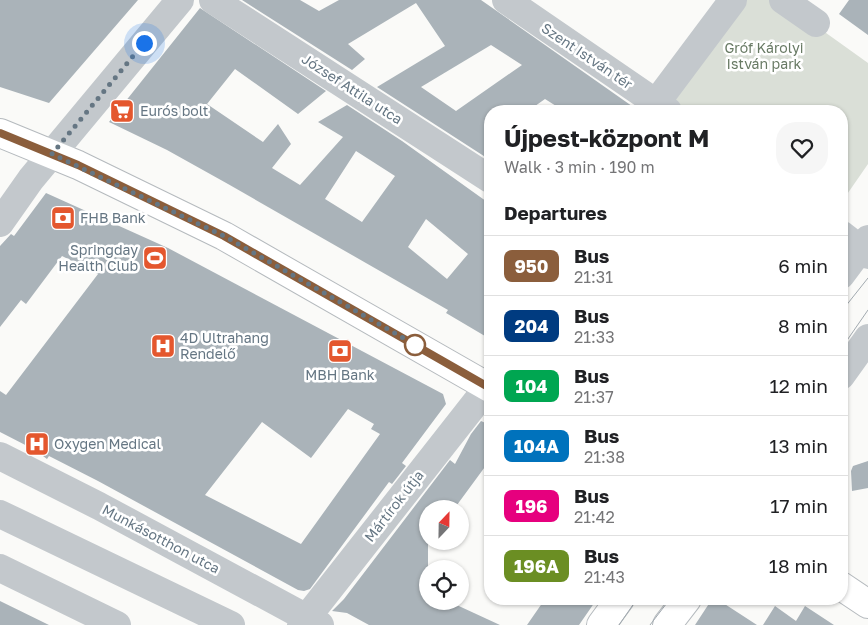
<!DOCTYPE html>
<html lang="en">
<head>
<meta charset="utf-8">
<style>
  :root { --surface:#fff; --page:#f6f6f6; --text:#202124; --muted:#757577; --line:#e0e0e0 }
  body { margin:0; font-family:"Golos Text",sans-serif; background:var(--page); color:var(--text); height:100vh; display:flex; flex-direction:column; font-size:19px; white-space:nowrap }
  * { box-sizing:border-box; margin:0 }
  p { font-size:16px; color:var(--muted) }
  .icon { flex:none; width:28px; height:28px; fill:none; stroke:currentColor; stroke-width:2; stroke-linecap:round; stroke-linejoin:round }
  .map { position:relative; flex:1; overflow:hidden }
  .sheet { position:absolute; left:484px; top:105px; width:364px; height:500px; display:flex; flex-direction:column; background:var(--surface); border-radius:20px; box-shadow:0 1px 4px #0004 }
  .sheet>* { flex:none }
  .badge { padding:0 10px; border-radius:8px; font-size:18px; line-height:32px }
  .needle { width:32px; rotate:22deg }
  .buttons { position:absolute; left:419px; top:500px; display:grid; gap:10px }
  .buttons a { display:grid; place-items:center; width:50px; height:50px; border-radius:50%; background:var(--surface); box-shadow:0 1px 4px #0004; font-size:25px }
  .you { position:absolute; width:25px; height:25px; margin:-12px; border:4px solid #fff; border-radius:50%; background:#1a73e8; box-shadow:0 0 0 8px #1a73e833 }
  .map>.badge { position:absolute; translate:-50% -50%; box-shadow:0 0 0 2px #fff }
  h2 { padding:0 20px; font-size:19px; line-height:45px }
  .round { display:grid; place-items:center; flex:none; width:52px; height:52px; border-radius:20px; background:var(--page) }
  .summary { display:flex; align-items:center; justify-content:space-between; height:85px; padding:0 20px }
  h1 { font-size:24px; font-weight:700; line-height:38px }
  ul { padding:0; list-style:none }
  li { display:flex; align-items:center; gap:15px; height:60px; padding:0 20px; border-top:1px solid var(--line) }
  li div { flex:1 }
  li b { display:block; font-size:19px }
  li em { font-style:normal }
  li .badge { min-width:55px; font-weight:700; text-align:center }
  .map>svg:first-child { display:block }
  .green { fill:#dadfd7 }
  .building { fill:#aab3b9; fill-rule:evenodd }
  .lines { fill:none; stroke-linecap:round; stroke-linejoin:round }
  .major-casing { stroke:#b5babe; stroke-width:30 }
  .minor { stroke:#c3c8cc; stroke-width:28 }
  .major { stroke:#fff; stroke-width:28 }
  .tram { stroke:#a2aab0; stroke-width:1 }
  .line-casing { stroke:#fff; stroke-width:11 }
  .line { stroke:#8b5e3c; stroke-width:8 }
  .walk { stroke:#657683; stroke-width:5; stroke-dasharray:0 9 }
  .stop-dot { fill:#fff; stroke:#8b5e3c; stroke-width:2.5 }
  .labels { text-anchor:middle; stroke-width:5; stroke-linejoin:round; paint-order:stroke }
  .park-label { font-size:14px; fill:#687a64; stroke:#fff }
  .street-label { font-size:14px; fill:#657683; stroke:#fff }
  .poi-label { font-size:14px; fill:#657683; stroke:#fff; text-anchor:start }
</style>
</head>
<body>
<div class="map">
<svg width="868" height="625" viewBox="0 0 868 625">
  <rect width="100%" height="100%" fill="#fafaf8"/>
  <path class="green" d="M736,0H780L868,63V164L841,203V111H675L662,102Z"/>
  <path class="building" d="M0,0H138L49,103L0,87Z
    M242,0H300L319,11L339,0H481L639,111H564L545,99L528,111H490V160L377,87L445,46L416,3L348,44L365,59L352,70ZM491,45L522,65L456,111L421,87Z
    M849,0H868V35L839,14Z
    M200,8L326,91L298,114L235,69L207,104L263,142L278,124L291,144L272,168L300,185L343,137L318,122L347,105L402,141L490,204V339L446,313L448,310L228,184L167,150L109,122ZM356,151L395,176L362,222L325,199ZM426,219L468,254L447,279L408,247Z
    M46,193L168,248L443,394L446,404L402,463L406,466L392,484L389,482L310,589L304,591L298,590L98,481L49,456L47,459L35,450L0,432V391L6,395L98,274L62,256L26,304L21,300L0,327V246L11,234L14,236ZM348,409L374,424L371,429L380,434L301,544L205,495L262,422L311,458Z
    M481,421L490,425V460L454,509H428V601H448L500,625H369L347,613L332,611L344,599L450,460L455,464L471,434Z
    M868,461V488L852,491L851,471L853,466Z
    M545,599H597L579,625H527Z
    M712,599H717L757,625H695Z
    M0,601L49,625H0Z
    M775,606L796,621L805,606L834,625H763Z"/>
  <g class="lines">
    <defs>
      <path id="major" d="M0,133L78,165L224,236L490,388
        M841,586L868,604
        M601,625L620,599
        M667,625L687,599"/>
    </defs>
    <use href="#major" class="major-casing"/>
    <path class="minor" d="M213,0L490,179
      M506,0L668,111
      M783,0L816,23
      M656,103L733,0
      M0,223L31,179L180,0
      M841,234L868,255
      M841,275L868,239
      M841,376L868,338
      M0,456L99,506L320,625
      M0,514L231,625
      M0,568L117,625
      M301,625L488,387"/>
    <use href="#major" class="major"/>
    <path class="tram" d="M841,312L868,278
      M841,349L868,310
      M619,625L637,599
      M650,625L670,599"/>
  </g>
  <g class="lines">
    <defs>
      <path id="line" d="M0,133L78,165L224,236L490,388"/>
    </defs>
    <use href="#line" class="line-casing"/>
    <use href="#line" class="line"/>
    <path class="walk" d="M144,43L52,154L224,236L421,348L415,345"/>
  </g>
  <defs>
    <symbol id="supermarket-square" viewBox="-11 -11 22 22"><rect x="-9" y="-9" width="18" height="18" rx="4" fill="#e4572e" stroke="#fff"/><path d="M-6-5.5h2.5l.6 2H6L4.5 2H-2.5L-4.4-4H-6ZM-1.5 3.2a1.3 1.3 0 1 0 .1 0ZM3 3.2a1.3 1.3 0 1 0 .1 0Z" fill="#fff"/></symbol>
    <symbol id="bank-square" viewBox="-11 -11 22 22"><rect x="-9" y="-9" width="18" height="18" rx="4" fill="#e4572e" stroke="#fff"/><path d="M-6-4H6V4H-6ZM0-2.3a2.3 2.3 0 1 0 0 4.6a2.3 2.3 0 1 0 0-4.6Z" fill="#fff"/></symbol>
    <symbol id="stadium-square" viewBox="-11 -11 22 22"><rect x="-9" y="-9" width="18" height="18" rx="4" fill="#e4572e" stroke="#fff"/><path d="M0-5a6.5 5 0 1 0 0 10a6.5 5 0 1 0 0-10ZM-3.5-1.8h7v3.6h-7Z" fill="#fff"/></symbol>
    <symbol id="hospital-square" viewBox="-11 -11 22 22"><rect x="-9" y="-9" width="18" height="18" rx="4" fill="#e4572e" stroke="#fff"/><path d="M-5-5h3v3.5h4V-5h3V5h-3V1.5h-4V5h-3Z" fill="#fff"/></symbol>
  </defs>
  <g fill-rule="evenodd">
    <use href="#supermarket-square" x="108" y="97" width="28" height="28"/>
    <use href="#bank-square" x="49" y="204" width="28" height="28"/>
    <use href="#stadium-square" x="141" y="244" width="28" height="28"/>
    <use href="#hospital-square" x="149" y="332" width="28" height="28"/>
    <use href="#bank-square" x="326" y="337" width="28" height="28"/>
    <use href="#hospital-square" x="23" y="430" width="28" height="28"/>
  </g>
  <circle class="stop-dot" cx="415" cy="345" r="10"/>
  <g class="labels">
    <g class="park-label">
      <text x="764" y="53">Gróf Károlyi<tspan x="764" dy="16">István park</tspan></text>
    </g>
    <g class="street-label">
      <text transform="translate(587 56) rotate(34)" y="5">Szent István tér</text>
      <text transform="translate(352 89) rotate(33)" y="5">József Attila utca</text>
      <text transform="translate(394 506) rotate(-52)" y="5">Mártírok útja</text>
      <text transform="translate(161 539) rotate(28)" y="5">Munkásotthon utca</text>
    </g>
    <g class="poi-label">
      <text x="140" y="116">Eurós bolt</text>
      <text x="80" y="223">FHB Bank</text>
      <text x="138" y="255" text-anchor="end">Springday<tspan x="138" dy="16">Health Club</tspan></text>
      <text x="180" y="343">4D Ultrahang<tspan x="180" dy="16">Rendelő</tspan></text>
      <text x="340" y="380" text-anchor="middle">MBH Bank</text>
      <text x="54" y="449">Oxygen Medical</text>
    </g>
  </g>
</svg>
<div class="buttons">
<a><svg class="needle" viewBox="-14 -14 28 28"><path d="M0-13l5 13h-10z" fill="#e53935"/><path d="M0 13l5-13h-10z" fill="#757577"/></svg></a>
<a><svg class="icon" aria-label="locate" viewBox="0 0 24 24"><circle cx="12" cy="12" r="6"/><path d="M12 2v4M12 18v4M2 12h4M18 12h4"/></svg></a>
</div>
<div class="you" style="left:144px;top:43px"></div>
<section class="sheet">
<div class="summary"><div><h1>Újpest-központ M</h1><p>Walk · 3 min · 190 m</p></div><a class="round"><svg class="icon" aria-label="heart" viewBox="0 0 24 24"><path d="M12 20l-8-8c-3-5 5-10 8-4 3-6 11-1 8 4z"/></svg></a></div>
<h2>Departures</h2>
<ul>
<li><span class="badge" style="background:#8b5e3c;color:#fff">950</span><div><b>Bus</b><p>21:31</p></div><em>6 min</em></li>
<li><span class="badge" style="background:#003b80;color:#fff">204</span><div><b>Bus</b><p>21:33</p></div><em>8 min</em></li>
<li><span class="badge" style="background:#00a651;color:#fff">104</span><div><b>Bus</b><p>21:37</p></div><em>12 min</em></li>
<li><span class="badge" style="background:#0072bc;color:#fff">104A</span><div><b>Bus</b><p>21:38</p></div><em>13 min</em></li>
<li><span class="badge" style="background:#e6007e;color:#fff">196</span><div><b>Bus</b><p>21:42</p></div><em>17 min</em></li>
<li><span class="badge" style="background:#6b8e23;color:#fff">196A</span><div><b>Bus</b><p>21:43</p></div><em>18 min</em></li>
</ul>
</section>
</div>
</body>
</html>
